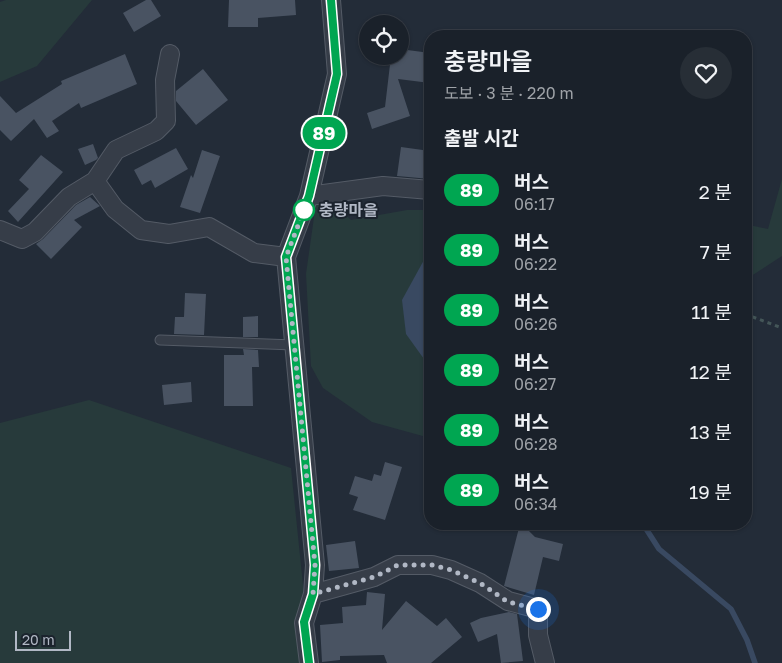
<!DOCTYPE html>
<html lang="ko">
<head>
<meta charset="utf-8">
<style>
  :root { --surface:#1a212a; --page:#272e36; --text:#f1f3f6; --muted:#9fa3a8; --line:#383e47 }
  body { margin:0; font-family:"Golos Text","Noto Sans KR",sans-serif; background:var(--page); color:var(--text); height:100vh; display:flex; flex-direction:column; font-size:19px; white-space:nowrap }
  * { box-sizing:border-box; margin:0 }
  p { font-size:16px; color:var(--muted) }
  .icon { flex:none; width:28px; height:28px; fill:none; stroke:currentColor; stroke-width:2; stroke-linecap:round; stroke-linejoin:round }
  .map { position:relative; flex:1; overflow:hidden }
  .side { position:absolute; left:424px; top:30px; width:328px; height:500px; display:flex; flex-direction:column; background:var(--surface); border-radius:20px; box-shadow:0 1px 4px #0004,0 0 0 1px var(--line) }
  .side>* { flex:none }
  .badge { padding:0 10px; border-radius:16px; font-size:18px; line-height:32px }
  .fabs { position:absolute; left:359px; top:15px; display:grid; gap:10px }
  .fabs a { display:grid; place-items:center; width:50px; height:50px; border-radius:50%; background:var(--surface); box-shadow:0 1px 4px #0004,0 0 0 1px var(--line); font-size:25px }
  .scale { position:absolute; left:15px; bottom:12px; width:56px; box-sizing:border-box; padding-left:5px; border:2px solid #b1b8c5; border-top:0; font-size:14px; line-height:18px; white-space:nowrap; color:#b1b8c5; -webkit-text-stroke:4px #1b232d; paint-order:stroke }
  .you { position:absolute; width:25px; height:25px; margin:-12px; border:4px solid #fff; border-radius:50%; background:#1a73e8; box-shadow:0 0 0 8px #1a73e833 }
  .map>.badge { position:absolute; translate:-50% -50%; box-shadow:0 0 0 2px #fff }
  h2 { padding:0 20px; font-size:19px; line-height:45px }
  .round { display:grid; place-items:center; flex:none; width:52px; height:52px; border-radius:26px; background:var(--page) }
  .head { display:flex; align-items:center; justify-content:space-between; height:85px; padding:0 20px }
  h1 { font-size:24px; font-weight:600; line-height:38px }
  ul { padding:0; list-style:none }
  li { display:flex; align-items:center; gap:15px; height:60px; padding:0 20px }
  li div { flex:1 }
  li b { display:block; font-size:19px }
  li em { font-style:normal }
  li .badge { min-width:55px; font-weight:700; text-align:center }
  .map>svg:first-child { display:block }
  .green { fill:#273a3b }
  .water { fill:#394961 }
  .lines { fill:none; stroke-linecap:round; stroke-linejoin:round }
  .stream { stroke:#394961; stroke-width:5.5 }
  .building { fill:#495362 }
  .lane-casing { stroke:#545b66; stroke-width:11 }
  .street-casing { stroke:#545b66; stroke-width:20 }
  .path { stroke:#445658; stroke-width:3; stroke-dasharray:4 4; stroke-linecap:butt }
  .lane { stroke:#363d48; stroke-width:9 }
  .street { stroke:#363d48; stroke-width:18 }
  .line-casing { stroke:#fff; stroke-width:11 }
  .line { stroke:#00a651; stroke-width:8 }
  .walk { stroke:#b1b8c5; stroke-width:5; stroke-dasharray:0 9 }
  .stop-dot { fill:#fff; stroke:#00a651; stroke-width:2.5 }
  .labels { text-anchor:middle; stroke-width:4; stroke-linejoin:round; paint-order:stroke }
  .stop-label { font-size:16px; font-weight:bold; fill:#b1b8c5; stroke:#1b232d; text-anchor:start }
</style>
</head>
<body>
<div class="map">
<svg width="782" height="663" viewBox="0 0 782 663">
  <rect width="100%" height="100%" fill="#232c38"/>
  <path class="green" d="M6,0H92L37,66L0,82V2Z
    M782,179V256L745,280V224L768,229Z
    M318,189L351,220L407,210H430V438L372,422L323,388L311,366L306,274Z
    M89,400L291,468L303,585L308,663H0V423Z"/>
  <path class="water" d="M430,249V364L424,359L406,334L402,300Z"/>
  <g class="lines">
    <path class="stream" d="M643,524L659,549L731,609L747,640L755,663"/>
  </g>
  <path class="building" d="M146,0H151L161,16L134,32L123,13Z
    M229,0H295L296,15L258,18V27H228Z
    M400,49L430,53V83L398,79L410,116L372,129L367,113L385,107L391,56H400Z
    M125,54L137,84L81,108L79,103L52,121L59,131L47,138L34,119L11,141L0,130V96L16,113L62,84L61,81Z
    M203,69L228,100L196,125L176,101V91Z
    M93,144L98,158L96,160L85,165L78,149Z
    M401,147L430,151V179L397,176Z
    M176,148L188,169L155,188L151,180L142,185L134,170Z
    M202,150L220,156L200,213L180,207L191,175L193,178Z
    M41,155L63,172L18,222L8,211L29,189L19,180Z
    M90,197L100,206L74,220L82,227L51,259L36,244L43,239L76,205Z
    M185,293L206,294L204,335L174,334L175,317H184Z
    M258,316V337H243V317Z
    M243,349L258,350L259,367H252L253,406H224V355H244Z
    M191,382L192,402L164,405L162,385Z
    M385,462L402,467L385,520L353,510L358,497L349,494L355,476L372,481L374,474L381,476Z
    M520,524H522L535,537L563,544L559,561L543,557L534,595L504,586Z
    M355,541L359,568L329,571L326,545Z
    M367,592L385,594L382,630L406,601L437,626L446,618L462,637L431,663H387L384,655L340,656V660L322,662L320,625L343,623L342,607L366,605Z
    M509,612L517,614L523,661L501,663L497,634L478,642L470,623L481,618Z"/>
  <g class="lines">
    <defs>
      <path id="lane" d="M160,340L294,345"/>
      <path id="street" d="M170,54L165,80L166,121L156,131L116,150L95,181L115,209L141,230L169,234L209,227L254,253L286,257
        M309,196L383,186L430,190
        M0,230L22,239L35,232L69,197L95,181
        M313,594L374,577L398,565H432L451,570L480,583L508,601L538,609V635L545,663
        M309,663L304,623L313,594L315,565L286,257L309,196L337,74L331,0"/>
    </defs>
    <use href="#lane" class="lane-casing"/>
    <use href="#street" class="street-casing"/>
    <path class="path" d="M745,314L782,328"/>
    <use href="#lane" class="lane"/>
    <use href="#street" class="street"/>
  </g>
  <g class="lines">
    <defs>
      <path id="line" d="M309,663L304,622L313,594L315,565L286,257L309,196L337,74L331,0"/>
    </defs>
    <use href="#line" class="line-casing"/>
    <use href="#line" class="line"/>
    <path class="walk" d="M304,210L286,257L315,565L313,594L374,577L398,565H432L451,570L480,583L508,602L538,609"/>
  </g>
  <circle class="stop-dot" cx="304" cy="210" r="10"/>
  <g class="labels">
    <g class="stop-label">
      <text x="319" y="216">충량마을</text>
    </g>
  </g>
</svg>
<div class="fabs">
<a><svg class="icon" aria-label="locate" viewBox="0 0 24 24"><circle cx="12" cy="12" r="6"/><path d="M12 2v4M12 18v4M2 12h4M18 12h4"/></svg></a>
</div>
<div class="scale">20 m</div>
<div class="you" style="left:538px;top:609px"></div>
<b class="badge" style="left:324px;top:133px;background:#00a651;color:#fff">89</b>
<section class="side">
<div class="head"><div><h1>충량마을</h1><p>도보 · 3 분 · 220 m</p></div><a class="round"><svg class="icon" aria-label="heart" viewBox="0 0 24 24"><path d="M12 20l-8-8c-3-5 5-10 8-4 3-6 11-1 8 4z"/></svg></a></div>
<h2>출발 시간</h2>
<ul>
<li><span class="badge" style="background:#00a651;color:#fff">89</span><div><b>버스</b><p>06:17</p></div><em>2 분</em></li>
<li><span class="badge" style="background:#00a651;color:#fff">89</span><div><b>버스</b><p>06:22</p></div><em>7 분</em></li>
<li><span class="badge" style="background:#00a651;color:#fff">89</span><div><b>버스</b><p>06:26</p></div><em>11 분</em></li>
<li><span class="badge" style="background:#00a651;color:#fff">89</span><div><b>버스</b><p>06:27</p></div><em>12 분</em></li>
<li><span class="badge" style="background:#00a651;color:#fff">89</span><div><b>버스</b><p>06:28</p></div><em>13 분</em></li>
<li><span class="badge" style="background:#00a651;color:#fff">89</span><div><b>버스</b><p>06:34</p></div><em>19 분</em></li>
</ul>
</section>
</div>
</body>
</html>
